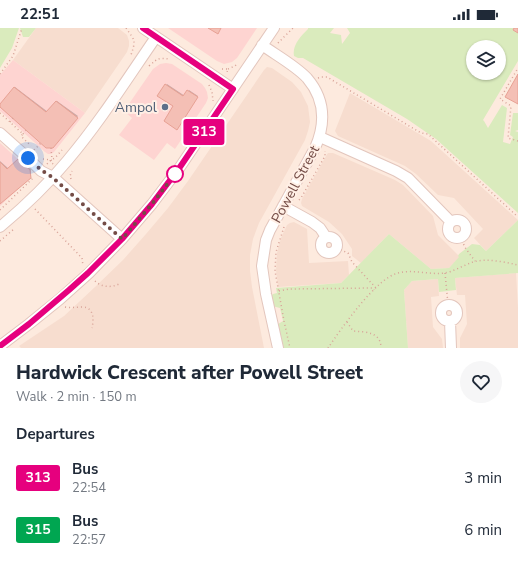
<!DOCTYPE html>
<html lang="en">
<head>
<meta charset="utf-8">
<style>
  :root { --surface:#fff; --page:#f6f6f7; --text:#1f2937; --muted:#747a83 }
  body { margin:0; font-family:"Nunito Sans",sans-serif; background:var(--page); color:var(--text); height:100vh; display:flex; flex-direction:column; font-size:15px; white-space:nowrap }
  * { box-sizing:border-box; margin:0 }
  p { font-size:13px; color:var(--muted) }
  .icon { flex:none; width:22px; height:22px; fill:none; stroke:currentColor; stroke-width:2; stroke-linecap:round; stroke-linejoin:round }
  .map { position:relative; height:320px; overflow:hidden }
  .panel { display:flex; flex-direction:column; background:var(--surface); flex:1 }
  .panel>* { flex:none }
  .badge { padding:0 8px; border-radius:3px; font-size:14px; line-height:26px }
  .tools { position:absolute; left:466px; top:12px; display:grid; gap:8px }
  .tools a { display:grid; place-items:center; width:40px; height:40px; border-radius:50%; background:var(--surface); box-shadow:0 1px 3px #0004; font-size:20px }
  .you { position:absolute; width:20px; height:20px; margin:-10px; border:3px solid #fff; border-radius:50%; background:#1a73e8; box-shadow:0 0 0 6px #1a73e833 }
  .map>.badge { position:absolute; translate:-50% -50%; box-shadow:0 0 0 2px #fff }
  h2 { padding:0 16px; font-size:15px; line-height:36px }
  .round { display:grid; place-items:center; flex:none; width:42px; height:42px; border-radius:21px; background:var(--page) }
  .headline { display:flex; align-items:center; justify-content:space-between; height:68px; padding:0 16px }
  h1 { font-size:19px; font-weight:800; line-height:30px }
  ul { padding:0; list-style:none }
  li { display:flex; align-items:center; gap:12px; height:52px; padding:0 16px }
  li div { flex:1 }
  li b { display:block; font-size:15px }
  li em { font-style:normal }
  li .badge { min-width:44px; font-weight:700; text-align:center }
  .status { display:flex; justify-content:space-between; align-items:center; height:28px; padding:0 20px; background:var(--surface); direction:ltr }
  .status svg { height:11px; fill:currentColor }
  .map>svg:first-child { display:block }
  .residential { fill:#f7ddcf }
  .commercial { fill:#fed4d1 }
  .green { fill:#daebbd; fill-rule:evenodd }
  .shadow { fill:#0003 }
  .building { fill:#f4bfb5; stroke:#e7a194 }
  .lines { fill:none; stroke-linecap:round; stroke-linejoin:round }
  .minor-casing { stroke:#e3c6bd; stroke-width:12 }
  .path { stroke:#d8a398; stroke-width:1.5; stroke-dasharray:1 3; stroke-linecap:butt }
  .minor { stroke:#fff; stroke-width:10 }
  .line-casing { stroke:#fff; stroke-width:9 }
  .line { stroke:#e6007e; stroke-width:6 }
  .walk { stroke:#744c46; stroke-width:4; stroke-dasharray:0 7.2 }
  .service-dot { fill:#5c6f8a; stroke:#ffefe5; stroke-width:1.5 }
  .stop-dot { fill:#fff; stroke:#e6007e; stroke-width:2 }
  .labels { text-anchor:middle; stroke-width:4; stroke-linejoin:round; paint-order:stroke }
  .service-label { font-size:14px; fill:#4e5e75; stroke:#ffefe5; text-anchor:end }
  .street-label { font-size:14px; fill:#744c46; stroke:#ffefe5 }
</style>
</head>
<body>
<div class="status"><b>22:51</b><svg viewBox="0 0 49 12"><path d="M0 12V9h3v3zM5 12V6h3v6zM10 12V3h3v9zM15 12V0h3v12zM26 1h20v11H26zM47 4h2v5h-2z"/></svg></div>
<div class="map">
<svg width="518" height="320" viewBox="0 0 518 320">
  <rect width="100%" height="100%" fill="#fdeade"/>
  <path class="residential" d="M36,0H118L127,7L129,13V18L127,24L85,85L13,32Z
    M267,39L272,40L292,54L301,64L308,78L310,94L308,103L305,112L259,195L253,211L250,227V243L252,259L264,320H21L19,318L64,288L95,259L123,232L146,206L168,180L188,153L264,42Z
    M350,65L431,113L518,192L486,223L474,210L483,201L454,170L438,167L416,146L405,138L338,108L335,103Z
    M328,125H333L395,152L403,157L433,188L438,207L460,229L449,240L431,241L389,206L361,235L352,228V221L342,206L329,194L302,178L301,175L302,171L326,128Z
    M294,194L307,201L309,235L348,233L349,247L341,255L278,259L276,242L277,225L281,210L287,197L290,195Z
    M516,245L518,280V320H460V310L467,296L465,267H457L455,250Z
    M438,251L439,268L431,269L433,299L442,311L443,320H408L404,262L412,253Z"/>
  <path class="commercial" d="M168,0H257L237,30L232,34L224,36L217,33Z
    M13,32L85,85L54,124L51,126H48L45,124L0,83V47Z
    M166,35L172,36L202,56L205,60L207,64L208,70L206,75L175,121L167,115L154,132L119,107L132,90L124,83L153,41L160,36Z
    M0,115L29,141L31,144V148L29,151L0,178Z"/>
  <path class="green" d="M0,0H19L12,20L0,40Z
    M20,0H36L29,9H23Z
    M308,0H334L330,5L341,7L342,16L350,5L347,0H518V33L483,92L484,93L488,100L502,77L507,80L503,114L510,116L513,109L510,107L513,85H518V102L515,103L518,104V185L436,111L407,91L303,30H298L294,28C292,17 301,8 308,1ZM473,19H499V45H473Z
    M518,192V245L455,250L456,262L439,264L438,251L412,253L404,262L408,320H281L275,298L283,293L280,280L272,278L270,269L273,266L277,265L276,260L341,255L389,206L431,241L449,240L459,229L458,228L459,226L472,216L480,217L486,223Z"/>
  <path class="shadow" d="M167,56L185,68L189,62L198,68L177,100L175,78L159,68Z
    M15,59L48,84L57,73L78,88L53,119L0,78Z
    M19,131L31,141V148L0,174V133L9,141Z"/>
  <path class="building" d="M208,0H221L218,6Z
    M514,0H518V5L513,2Z
    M518,46V76L505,69Z
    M165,56L183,68L187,62L198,69L177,102L164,93L173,78L157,68Z
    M14,59L46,84L56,73L78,90L53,120H46L0,79V76Z
    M18,131L30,142L31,150L0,176V134L7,141Z"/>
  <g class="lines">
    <defs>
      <path id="minor" d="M143,0L233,61
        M262,17C276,27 296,38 307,50C325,71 326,95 315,120L270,202L266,212L262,238L266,266L278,320
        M0,105L28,130L41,143L53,149L122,211
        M320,109L396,143L408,150L451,194
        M283,178L312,194L320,200L326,209
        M448 201a9 9 0 1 1 18 0a9 9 0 1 1-18 0Z
        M0,199C24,179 47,157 67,133C100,94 127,51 156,9
        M321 217a8 8 0 1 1 16 0a8 8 0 1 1-16 0Z
        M441 285a8 8 0 1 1 16 0a8 8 0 1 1-16 0Z
        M450,293L451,320
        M0,318L29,296L60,271L89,245L122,211L152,176L180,139L274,0"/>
    </defs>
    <use href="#minor" class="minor-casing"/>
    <path class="path" d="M126,0C135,13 136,12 131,27
      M278,15L293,0
      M149,38C158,30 158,30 170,31
      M222,41H228L227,44
      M228,41L235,38L236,37
      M0,46L13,28L22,0
      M318,50L321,49H327L421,105L428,106L518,189
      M209,57L212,64L213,73
      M0,85L23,106L21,108L31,118
      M10,94L13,90
      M23,106L26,102
      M518,113L508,110L511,78L500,71L518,40
      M51,120L52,132
      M34,122L41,115
      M43,131L51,132V134L53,136
      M47,136L51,132L55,130L62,122
      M71,151L70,148L72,143
      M299,172L301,170L325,128V123
      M35,181L82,230L83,238
      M0,182L33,150
      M284,199L276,224L275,243L284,293L290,320
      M460,209L466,221L475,233
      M0,213L14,201
      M337,220L348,225L352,234L376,260
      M445,245L448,276
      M95,253C101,259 111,260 119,256
      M279,263L289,261L373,260L374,262
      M65,279C71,280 76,279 82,279C94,279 94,291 92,300
      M347,294L353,303C366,304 381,304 381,320
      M328,320C341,301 376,250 398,245C413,241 429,247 444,245C453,244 464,237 473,234C487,230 504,234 518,237"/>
    <use href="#minor" class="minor"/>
  </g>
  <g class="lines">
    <defs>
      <path id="line" d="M0,318L29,296L69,262L88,245L122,211L152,176L180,139L233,61L143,0"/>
    </defs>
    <use href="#line" class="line-casing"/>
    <use href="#line" class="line"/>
    <path class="walk" d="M28,130L41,142L52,149L122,211L152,176L175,146"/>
  </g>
  <circle class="service-dot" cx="165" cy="79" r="4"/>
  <circle class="stop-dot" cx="175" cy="146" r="8"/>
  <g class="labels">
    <g class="service-label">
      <text x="157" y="84">Ampol</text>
    </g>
    <g class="street-label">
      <text transform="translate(295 156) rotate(-62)" y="5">Powell Street</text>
    </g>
  </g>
</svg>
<div class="tools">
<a><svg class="icon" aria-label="layers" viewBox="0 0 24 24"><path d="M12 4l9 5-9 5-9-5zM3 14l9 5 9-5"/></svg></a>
</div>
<div class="you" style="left:28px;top:130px"></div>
<b class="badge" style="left:204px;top:104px;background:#e6007e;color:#fff">313</b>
</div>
<section class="panel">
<div class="headline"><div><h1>Hardwick Crescent after Powell Street</h1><p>Walk · 2 min · 150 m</p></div><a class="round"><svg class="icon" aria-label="heart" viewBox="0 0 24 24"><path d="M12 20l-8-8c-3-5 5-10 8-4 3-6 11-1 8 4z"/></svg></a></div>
<h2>Departures</h2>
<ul>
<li><span class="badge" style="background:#e6007e;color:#fff">313</span><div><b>Bus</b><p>22:54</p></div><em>3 min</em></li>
<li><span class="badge" style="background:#00a651;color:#fff">315</span><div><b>Bus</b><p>22:57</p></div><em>6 min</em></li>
</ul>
</section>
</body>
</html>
